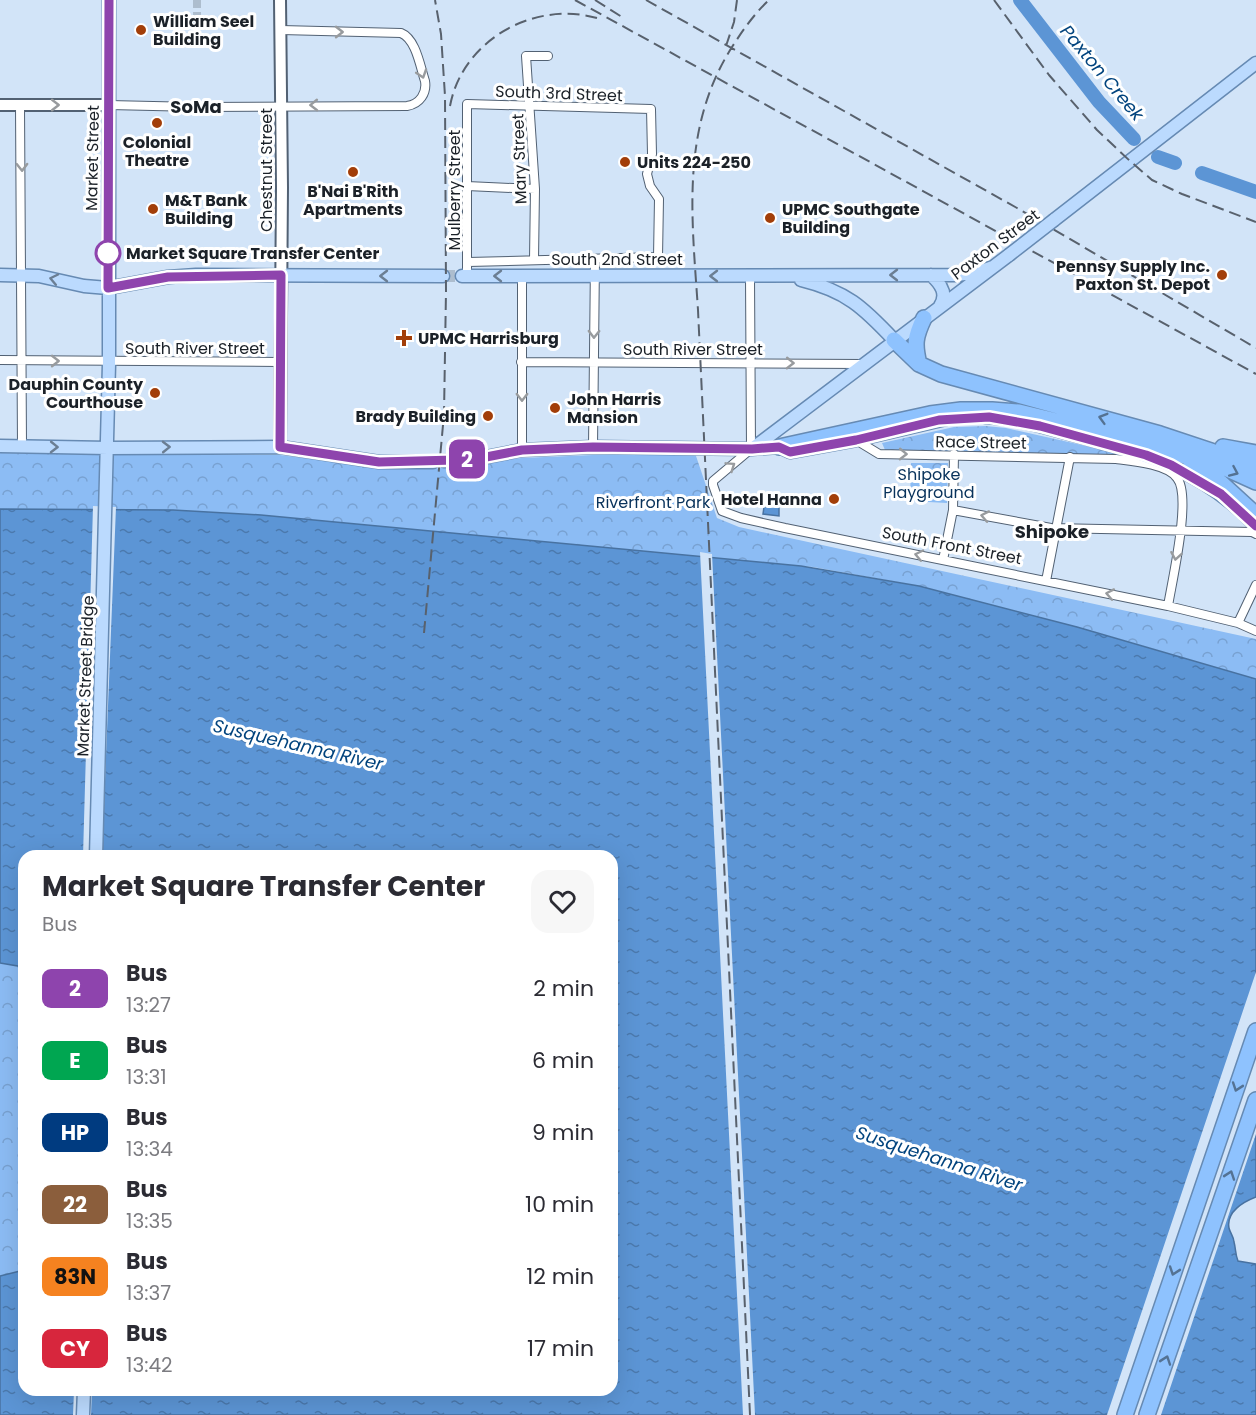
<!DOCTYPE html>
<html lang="en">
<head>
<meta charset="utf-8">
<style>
  :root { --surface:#fff; --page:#f7f7f7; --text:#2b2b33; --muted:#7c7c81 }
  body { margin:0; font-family:Poppins,sans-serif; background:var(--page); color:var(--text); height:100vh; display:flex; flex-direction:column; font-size:22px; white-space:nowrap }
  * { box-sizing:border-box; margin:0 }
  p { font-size:20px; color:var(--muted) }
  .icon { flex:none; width:33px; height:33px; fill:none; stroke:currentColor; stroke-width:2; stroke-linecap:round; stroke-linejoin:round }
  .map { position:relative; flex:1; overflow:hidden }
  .side { position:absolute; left:18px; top:850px; width:600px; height:546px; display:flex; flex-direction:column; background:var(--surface); border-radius:18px; box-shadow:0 6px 24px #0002 }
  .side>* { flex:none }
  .badge { padding:0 12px; border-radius:9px; font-size:21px; line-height:39px }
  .map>.badge { position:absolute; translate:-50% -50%; box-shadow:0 0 0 3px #fff }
  .round { display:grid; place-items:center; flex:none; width:63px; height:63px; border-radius:18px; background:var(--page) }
  .summary { display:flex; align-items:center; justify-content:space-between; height:102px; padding:0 24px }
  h1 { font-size:28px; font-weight:700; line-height:45px }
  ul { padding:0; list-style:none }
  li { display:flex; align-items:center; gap:18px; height:72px; padding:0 24px }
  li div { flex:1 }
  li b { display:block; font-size:22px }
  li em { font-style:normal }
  li .badge { min-width:66px; font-weight:700; text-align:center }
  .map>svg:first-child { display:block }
  .park { fill:url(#park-crowns) }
  .water { fill:url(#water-ripples); stroke:#4872a1; stroke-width:1.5 }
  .pier { fill:#d2e4f8 }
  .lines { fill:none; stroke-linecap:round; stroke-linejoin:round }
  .river { stroke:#5c95d5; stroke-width:14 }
  .street-tunnel { stroke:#adbdce; stroke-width:8; stroke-dasharray:8 4; stroke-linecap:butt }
  .primary-tunnel { stroke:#adbdce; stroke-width:12; stroke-dasharray:12 6; stroke-linecap:butt }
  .street-casing { stroke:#526173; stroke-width:10 }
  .secondary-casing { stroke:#526173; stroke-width:14 }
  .primary-casing { stroke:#668ab3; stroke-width:15 }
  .highway-casing { stroke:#668ab3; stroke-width:18 }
  .street { stroke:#fff; stroke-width:8 }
  .secondary { stroke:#fff; stroke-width:10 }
  .primary { stroke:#bbdafe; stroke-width:12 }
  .highway { stroke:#8ec2fe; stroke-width:15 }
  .rail { stroke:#58616d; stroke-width:2; stroke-dasharray:12 6; stroke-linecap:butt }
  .primary-bridge-casing { stroke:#668ab3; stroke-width:15; stroke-linecap:butt }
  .primary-bridge { stroke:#bbdafe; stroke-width:12 }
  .oneway { stroke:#989b9e }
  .oneway2 { stroke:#6b7e93 }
  .oneway3 { stroke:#547293 }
  .line-casing { stroke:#fff; stroke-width:14 }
  .line { stroke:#8e44ad; stroke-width:9 }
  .poi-dot { fill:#a23e09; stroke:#fff; stroke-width:2 }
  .stop-dot { fill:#fff; stroke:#8e44ad; stroke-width:3 }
  .labels { text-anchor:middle; stroke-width:6; stroke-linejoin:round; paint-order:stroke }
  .poi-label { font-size:16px; font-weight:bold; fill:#1b2128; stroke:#fff; text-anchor:start }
  .street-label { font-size:16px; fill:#1b2128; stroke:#fff }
  .stop-label { font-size:16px; font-weight:bold; fill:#1b2128; stroke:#fff; text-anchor:start }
  .park-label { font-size:16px; fill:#08325b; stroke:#fff }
  .water-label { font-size:18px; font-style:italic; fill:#02447e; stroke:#fff }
  .neighbourhood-label { font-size:18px; font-weight:bold; fill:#1b2128; stroke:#fff }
</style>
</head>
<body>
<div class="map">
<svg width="1256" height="1415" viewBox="0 0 1256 1415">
  <defs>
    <pattern id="park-crowns" width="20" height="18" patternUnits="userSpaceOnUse" patternTransform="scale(1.5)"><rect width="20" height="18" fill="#8cbcf4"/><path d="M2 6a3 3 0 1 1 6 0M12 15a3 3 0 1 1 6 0" fill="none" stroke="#78a1d1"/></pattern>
    <pattern id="water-ripples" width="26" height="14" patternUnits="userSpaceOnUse" patternTransform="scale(1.5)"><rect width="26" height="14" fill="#5c95d5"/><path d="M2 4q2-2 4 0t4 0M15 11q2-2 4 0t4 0" fill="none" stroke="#4b79ad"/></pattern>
  </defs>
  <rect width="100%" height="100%" fill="#d2e4f8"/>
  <path class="park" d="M986,426L1006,428L1122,454L1123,458L1066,454L885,450L882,443L954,427Z
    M0,453L280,455L373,467L426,469L457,467L521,458L641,453H695L717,518L739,527L1256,639V679L1102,634L919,586L813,567L261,515L173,510L0,509Z
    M911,463H948L947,503L910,501Z
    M0,963L24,967V1270L0,1276Z"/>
  <path class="water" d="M779,506V516L763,514L764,507Z
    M0,509L173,510L261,515L801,566L919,586L1077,627L1256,679V1197C1243,1202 1226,1212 1229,1228C1230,1233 1234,1237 1234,1242C1236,1249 1235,1254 1238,1261L1256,1264V1415H0V1276L24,1270V1390H612V856H24V967L0,963Z"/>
  <path class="pier" d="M93,506L116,507L102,856H83Z
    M700,552L712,554L755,1415H743Z
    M1256,972V1134L1161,1415H1107Z
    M74,1391H92L91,1415H73Z"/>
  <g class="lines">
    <path class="river" d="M1020,0L1099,102L1134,139
      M1158,157L1175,163
      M1202,173L1256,192"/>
    <path class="street-tunnel" d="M197,0V21"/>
    <path class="primary-tunnel" d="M443,276H462"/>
    <defs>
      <path id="street" d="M20,105L22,446
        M109,105L197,107L407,106C420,104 427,93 425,81C420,66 416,39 401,33L281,30
        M467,186L535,189
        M534,260L535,189L526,56H548
        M467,276V104L651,109L652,154L647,174L650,186L659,199L658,257L468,262
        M750,276L751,449L713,481V485L722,511L741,518L785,528L1168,606L1238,623L1256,631
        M0,360L280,362
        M521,362L864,364
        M856,440L879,454L1116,459C1132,461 1167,464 1177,478C1192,496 1172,581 1168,606
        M593,447L595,259
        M522,450V276
        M953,510L1051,528L1252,532L1256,534
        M943,560L953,510L954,454
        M1046,581L1070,457
        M1238,623L1256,585"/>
      <path id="secondary" d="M0,105H109
        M280,447L282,187L280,0"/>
      <path id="primary" d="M1054,220L1256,63
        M0,275L39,276L84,286L108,288L168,277L196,275L443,276
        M931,275C941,284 948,294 940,306
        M462,276L957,275L979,272L993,267
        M801,280C846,291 863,307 894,340
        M985,417C1015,418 1045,427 1074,435C1146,454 1203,470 1256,526
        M0,446L108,448L280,447L379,462H433
        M752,449L1009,255
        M444,461L481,458L522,450L593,447L751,449L779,447L790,452L856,440L946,419
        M96,856L109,364V0
        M83,1415L84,1390"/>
      <path id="highway" d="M894,340L919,364L941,374L1160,434L1256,466
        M919,364C914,344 915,337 924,318
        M779,447L930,414L961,410H992L1019,412L1118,436L1225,468L1256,482
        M1223,447L1256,453
        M1191,464L1220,482L1256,515
        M1125,1415L1256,1031
        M1147,1415L1256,1100"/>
    </defs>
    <use href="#street" class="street-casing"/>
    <use href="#secondary" class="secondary-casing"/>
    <use href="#primary" class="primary-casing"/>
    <use href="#highway" class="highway-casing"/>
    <use href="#street" class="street"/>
    <use href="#secondary" class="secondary"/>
    <use href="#primary" class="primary"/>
    <use href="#highway" class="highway"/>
    <path class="rail" d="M575,0L1256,374
      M595,0L622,17
      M646,0L1017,208L1256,348
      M994,0L1049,75L1097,130L1130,161L1152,180L1182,194L1256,222
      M726,46L734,22L737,0
      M450,106C462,41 533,0 597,18
      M424,633L444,414L446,291L445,96L441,34L435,0
      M750,1415L698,310C692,218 680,129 732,47C743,30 754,14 769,0"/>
    <defs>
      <path id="primary-bridge" d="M1009,255L1054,220"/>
    </defs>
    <use href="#primary-bridge" class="primary-bridge-casing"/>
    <use href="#primary-bridge" class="primary-bridge"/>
  </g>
  <defs><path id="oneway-chevron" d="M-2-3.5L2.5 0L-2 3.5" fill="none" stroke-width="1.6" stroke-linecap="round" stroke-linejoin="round" transform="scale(1.5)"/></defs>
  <g class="oneway">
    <use href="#oneway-chevron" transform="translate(339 32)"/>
    <use href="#oneway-chevron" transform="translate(422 74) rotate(72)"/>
    <use href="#oneway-chevron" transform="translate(55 105)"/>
    <use href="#oneway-chevron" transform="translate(314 105) rotate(179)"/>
    <use href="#oneway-chevron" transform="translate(22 167) rotate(89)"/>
    <use href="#oneway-chevron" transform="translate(594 334) rotate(91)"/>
    <use href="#oneway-chevron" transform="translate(55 361)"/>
    <use href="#oneway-chevron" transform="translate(790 363) rotate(1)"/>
    <use href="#oneway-chevron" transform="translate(522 397) rotate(90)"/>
    <use href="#oneway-chevron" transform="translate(903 454) rotate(1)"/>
    <use href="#oneway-chevron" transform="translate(731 466) rotate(-34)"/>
    <use href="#oneway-chevron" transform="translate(985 516) rotate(-169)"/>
    <use href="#oneway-chevron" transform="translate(919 555) rotate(-168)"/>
    <use href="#oneway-chevron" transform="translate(1176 556) rotate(100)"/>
    <use href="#oneway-chevron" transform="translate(1110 594) rotate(-169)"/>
  </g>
  <g class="oneway2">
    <use href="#oneway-chevron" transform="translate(894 275) rotate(180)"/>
    <use href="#oneway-chevron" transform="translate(384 276) rotate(-180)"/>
    <use href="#oneway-chevron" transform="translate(498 276) rotate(-180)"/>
    <use href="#oneway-chevron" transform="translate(714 276) rotate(180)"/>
    <use href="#oneway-chevron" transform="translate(54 279) rotate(-168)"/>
    <use href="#oneway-chevron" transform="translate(54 447) rotate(1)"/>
    <use href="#oneway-chevron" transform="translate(166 447) rotate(-1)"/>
  </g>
  <g class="oneway3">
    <use href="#oneway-chevron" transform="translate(1103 418) rotate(-164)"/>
    <use href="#oneway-chevron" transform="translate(1234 472) rotate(24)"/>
    <use href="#oneway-chevron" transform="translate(1237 1087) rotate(109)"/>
    <use href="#oneway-chevron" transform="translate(1230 1175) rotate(-71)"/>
    <use href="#oneway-chevron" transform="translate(1174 1271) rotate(109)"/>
    <use href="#oneway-chevron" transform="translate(1166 1360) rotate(-71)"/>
  </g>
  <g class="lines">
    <defs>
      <path id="line" d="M109,0L108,288L168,277L281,275L280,447L379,462L455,460L481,458L522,450L593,447L752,449L779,447L790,452L856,440L939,420L989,417L1040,426L1146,455L1171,465L1221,494L1256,526"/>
    </defs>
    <use href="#line" class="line-casing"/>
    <use href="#line" class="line"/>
  </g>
  <g class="poi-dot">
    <circle cx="141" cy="30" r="6"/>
    <circle cx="157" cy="123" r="6"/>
    <circle cx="625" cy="162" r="6"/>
    <circle cx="353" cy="172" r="6"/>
    <circle cx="153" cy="209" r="6"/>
    <circle cx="770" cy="218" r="6"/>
    <circle cx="1222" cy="275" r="6"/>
    <path d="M401 329h6v6h6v6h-6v6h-6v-6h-6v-6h6z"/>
    <circle cx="155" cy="393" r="6"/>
    <circle cx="555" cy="408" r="6"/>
    <circle cx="488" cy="416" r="6"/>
    <circle cx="834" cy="499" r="6"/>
  </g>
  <circle class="stop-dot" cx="108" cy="253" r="12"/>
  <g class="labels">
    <g class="poi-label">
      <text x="153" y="27">William Seel<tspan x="153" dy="18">Building</tspan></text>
      <text x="157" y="148" text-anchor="middle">Colonial<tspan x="157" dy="18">Theatre</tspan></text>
      <text x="637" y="168">Units 224-250</text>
      <text x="353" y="197" text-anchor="middle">B'Nai B'Rith<tspan x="353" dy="18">Apartments</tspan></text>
      <text x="165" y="206">M&amp;T Bank<tspan x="165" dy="18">Building</tspan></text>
      <text x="782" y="215">UPMC Southgate<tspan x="782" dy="18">Building</tspan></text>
      <text x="1210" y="272" text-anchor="end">Pennsy Supply Inc.<tspan x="1210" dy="18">Paxton St. Depot</tspan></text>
      <text x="418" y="344">UPMC Harrisburg</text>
      <text x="143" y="390" text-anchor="end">Dauphin County<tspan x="143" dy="18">Courthouse</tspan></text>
      <text x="567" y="405">John Harris<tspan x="567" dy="18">Mansion</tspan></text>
      <text x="476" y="422" text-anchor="end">Brady Building</text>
      <text x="822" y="505" text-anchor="end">Hotel Hanna</text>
    </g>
    <g class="street-label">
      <text transform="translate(559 93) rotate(2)" y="6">South 3rd Street</text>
      <text transform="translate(92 158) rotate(-89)" y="6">Market Street</text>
      <text transform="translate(519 159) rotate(-92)" y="6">Mary Street</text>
      <text transform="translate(266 170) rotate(-90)" y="6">Chestnut Street</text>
      <text transform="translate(454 190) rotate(-90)" y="6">Mulberry Street</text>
      <text transform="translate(995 244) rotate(-37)" y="6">Paxton Street</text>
      <text x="617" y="265">South 2nd Street</text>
      <text x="195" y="354">South River Street</text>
      <text x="693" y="355">South River Street</text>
      <text transform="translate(981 442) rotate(1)" y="6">Race Street</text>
      <text transform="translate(952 545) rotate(11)" y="6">South Front Street</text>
      <text transform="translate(85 676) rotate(-88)" y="6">Market Street Bridge</text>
    </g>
    <g class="stop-label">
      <text x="126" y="259">Market Square Transfer Center</text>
    </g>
    <g class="park-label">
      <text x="929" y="480">Shipoke<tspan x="929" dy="18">Playground</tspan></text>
      <text x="653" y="508">Riverfront Park</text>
    </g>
    <g class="water-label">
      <text transform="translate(1102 73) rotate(50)" y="6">Paxton Creek</text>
      <text transform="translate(298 745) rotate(13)" y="6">Susquehanna River</text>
      <text transform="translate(939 1159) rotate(18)" y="6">Susquehanna River</text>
    </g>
    <g class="neighbourhood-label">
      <text x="196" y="113">SoMa</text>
      <text x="1052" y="538">Shipoke</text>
    </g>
  </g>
</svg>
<b class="badge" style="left:467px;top:459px;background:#8e44ad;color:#fff">2</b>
<section class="side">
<div class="summary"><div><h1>Market Square Transfer Center</h1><p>Bus</p></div><a class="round"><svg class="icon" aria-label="heart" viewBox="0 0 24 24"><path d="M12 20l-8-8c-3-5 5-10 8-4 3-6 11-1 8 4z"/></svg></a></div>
<ul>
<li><span class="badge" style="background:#8e44ad;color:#fff">2</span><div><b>Bus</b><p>13:27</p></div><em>2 min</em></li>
<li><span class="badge" style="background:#00a651;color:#fff">E</span><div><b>Bus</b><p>13:31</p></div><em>6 min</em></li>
<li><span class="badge" style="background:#003b80;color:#fff">HP</span><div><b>Bus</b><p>13:34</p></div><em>9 min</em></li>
<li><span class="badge" style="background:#8b5e3c;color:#fff">22</span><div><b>Bus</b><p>13:35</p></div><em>10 min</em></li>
<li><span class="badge" style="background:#f58220;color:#111">83N</span><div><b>Bus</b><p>13:37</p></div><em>12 min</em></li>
<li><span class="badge" style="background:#d7263d;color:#fff">CY</span><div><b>Bus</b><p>13:42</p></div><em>17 min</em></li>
</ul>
</section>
</div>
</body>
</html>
